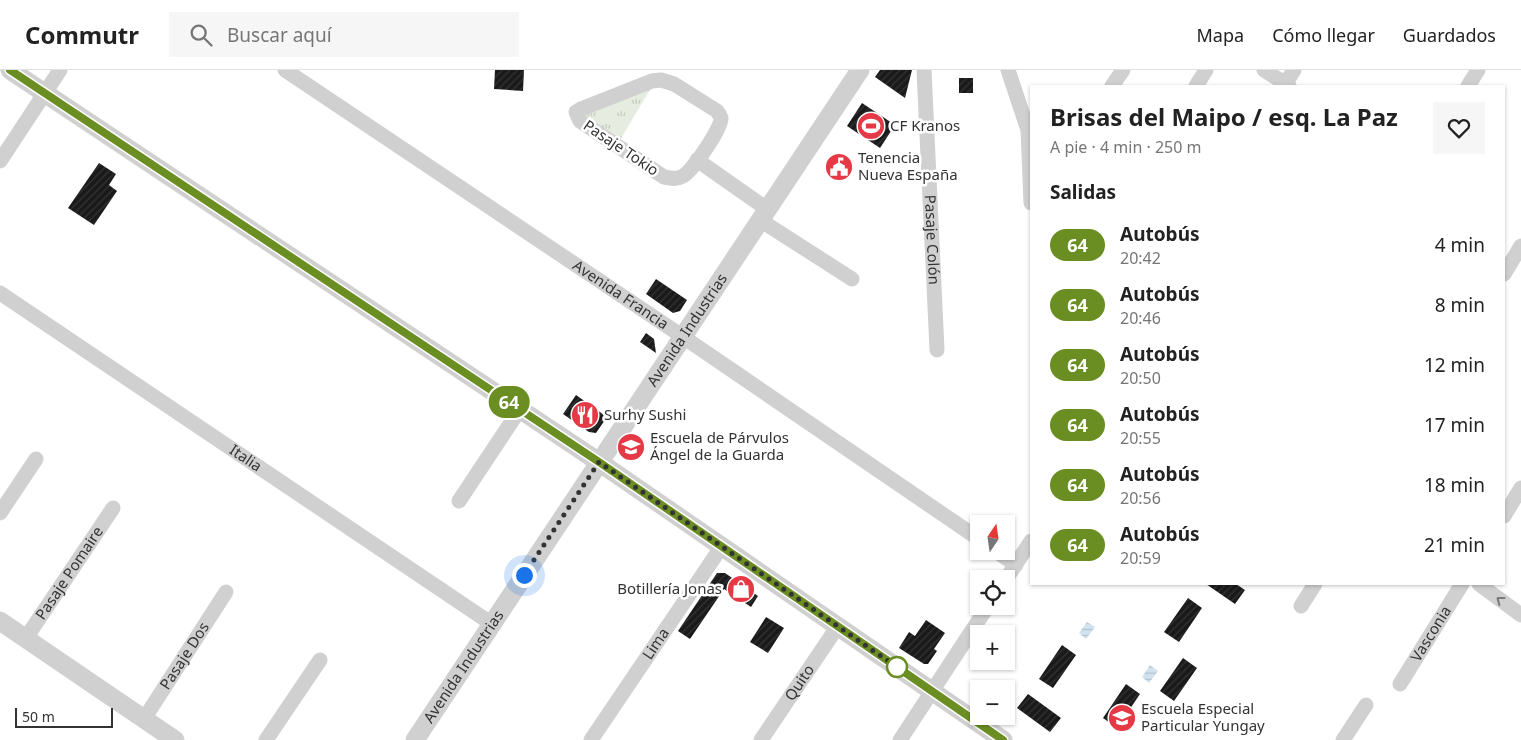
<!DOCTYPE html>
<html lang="es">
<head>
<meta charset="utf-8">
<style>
  :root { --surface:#fff; --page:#f6f6f6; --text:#222; --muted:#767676; --line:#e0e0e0 }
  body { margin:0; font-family:"Noto Sans",sans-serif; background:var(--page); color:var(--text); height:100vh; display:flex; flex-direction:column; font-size:19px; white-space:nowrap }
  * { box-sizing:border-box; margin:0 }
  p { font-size:16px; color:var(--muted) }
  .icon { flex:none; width:28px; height:28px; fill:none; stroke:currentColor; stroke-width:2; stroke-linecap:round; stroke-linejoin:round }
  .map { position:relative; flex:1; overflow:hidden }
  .sheet { position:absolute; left:1030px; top:15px; width:475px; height:500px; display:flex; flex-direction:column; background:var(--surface); border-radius:0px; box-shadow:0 1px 4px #0004 }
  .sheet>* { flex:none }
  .badge { padding:0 10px; border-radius:16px; font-size:18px; line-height:32px }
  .needle { width:32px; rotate:13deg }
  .tools { position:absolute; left:970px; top:445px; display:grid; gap:10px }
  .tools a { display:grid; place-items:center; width:45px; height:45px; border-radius:0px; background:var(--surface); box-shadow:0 1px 4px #0004; font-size:25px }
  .scale { position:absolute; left:15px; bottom:12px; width:98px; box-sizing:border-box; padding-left:5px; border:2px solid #333; border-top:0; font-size:14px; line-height:18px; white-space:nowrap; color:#333; -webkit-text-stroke:4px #fff; paint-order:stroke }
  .you { position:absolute; width:25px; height:25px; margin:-12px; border:4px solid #fff; border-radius:50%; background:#1a73e8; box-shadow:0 0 0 8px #1a73e833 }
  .map>.badge { position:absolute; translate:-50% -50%; box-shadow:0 0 0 2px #fff }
  h2 { padding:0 20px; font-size:19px; line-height:45px }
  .round { display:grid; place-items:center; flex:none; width:52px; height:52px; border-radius:0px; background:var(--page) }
  .overview { display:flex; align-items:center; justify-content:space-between; height:85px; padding:0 20px }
  h1 { font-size:24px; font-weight:700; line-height:38px }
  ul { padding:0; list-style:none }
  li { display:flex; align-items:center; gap:15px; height:60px; padding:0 20px }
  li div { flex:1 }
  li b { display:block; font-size:19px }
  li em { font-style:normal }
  li .badge { min-width:55px; font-weight:700; text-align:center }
  header { display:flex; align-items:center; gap:30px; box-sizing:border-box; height:70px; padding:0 25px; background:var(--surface); border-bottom:1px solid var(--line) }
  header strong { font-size:24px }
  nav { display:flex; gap:28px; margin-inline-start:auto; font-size:18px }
  .search { width:350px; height:45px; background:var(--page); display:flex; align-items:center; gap:12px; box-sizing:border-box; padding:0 18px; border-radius:0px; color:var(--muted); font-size:19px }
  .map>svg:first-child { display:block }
  .grass { fill:url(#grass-tufts) }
  .water { fill:url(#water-rules) }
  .building { fill:url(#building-hatch) }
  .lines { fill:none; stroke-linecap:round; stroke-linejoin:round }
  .minor { stroke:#d0d0d0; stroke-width:15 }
  .tertiary { stroke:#d0d0d0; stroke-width:19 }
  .oneway { stroke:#7a7a7a }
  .line-casing { stroke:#fff; stroke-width:11 }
  .line { stroke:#6b8e23; stroke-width:8 }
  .walk { stroke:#333; stroke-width:5; stroke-dasharray:0 9 }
  .stop-dot { fill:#fff; stroke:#6b8e23; stroke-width:2.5 }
  .labels { text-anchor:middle; stroke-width:5; stroke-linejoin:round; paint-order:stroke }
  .poi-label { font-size:15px; fill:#333; stroke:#fff; text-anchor:start }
  .street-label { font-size:15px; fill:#333; stroke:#fff }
</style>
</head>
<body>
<header>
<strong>Commutr</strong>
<div class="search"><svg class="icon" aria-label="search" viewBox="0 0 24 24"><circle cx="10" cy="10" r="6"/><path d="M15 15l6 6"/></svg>Buscar aquí</div>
<nav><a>Mapa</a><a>Cómo llegar</a><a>Guardados</a></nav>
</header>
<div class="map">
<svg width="1521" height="670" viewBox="0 0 1521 670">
  <defs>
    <pattern id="grass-tufts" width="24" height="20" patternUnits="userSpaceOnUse" patternTransform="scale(1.25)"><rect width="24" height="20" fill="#e6ecdf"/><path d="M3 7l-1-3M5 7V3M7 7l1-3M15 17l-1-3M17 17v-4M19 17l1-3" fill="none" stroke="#c6cbc0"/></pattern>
    <pattern id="water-rules" width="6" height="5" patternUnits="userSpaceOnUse" patternTransform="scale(1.25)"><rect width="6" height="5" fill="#cfe2ee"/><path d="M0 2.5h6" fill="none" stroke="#b2c2cd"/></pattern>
    <pattern id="building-hatch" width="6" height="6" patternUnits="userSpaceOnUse" patternTransform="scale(1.25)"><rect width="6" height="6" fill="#1a1a1a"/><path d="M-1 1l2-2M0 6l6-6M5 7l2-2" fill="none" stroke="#333"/></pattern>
  </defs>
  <rect width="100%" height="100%" fill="#fff"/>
  <path class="grass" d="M651,18L620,70L584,45Z"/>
  <path class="water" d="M1087,552L1095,557L1086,569L1079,563Z
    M1150,595L1158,601L1149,613L1142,607Z"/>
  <path class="building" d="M495,0H524L523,21L494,19Z
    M880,0H912L905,28L875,7Z
    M959,8H973V23H959Z
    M862,33L895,55L880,78L847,56Z
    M99,93L116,104L109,115L117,121L94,155L68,138Z
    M656,209L687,230L680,241L673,243L646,224Z
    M646,263L654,269L656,283L640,272Z
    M576,325L607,347L596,363L589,362L563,344Z
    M717,503H725L758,526L751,537L724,519L690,569L678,561Z
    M1206,514H1236L1245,520L1235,534Z
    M1188,528L1202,538L1179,572L1164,562Z
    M766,547L784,558L768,583L750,572Z
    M926,550L945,563L934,579L937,581L928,594H924L899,578L909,562L915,566Z
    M1062,575L1076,585L1053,618L1039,609Z
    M1183,588L1197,598L1174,631L1160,621Z
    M1126,614L1140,624L1117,658L1103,648Z
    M1028,624L1061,648L1050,662L1017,638Z"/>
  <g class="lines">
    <g class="minor">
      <path id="s1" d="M285,0L670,258L979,469"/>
      <path id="s2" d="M924,0L937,280"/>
      <path d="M1008,0L1028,60L1031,133"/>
      <path d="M1264,0L1289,16"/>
      <path d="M661,10L674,14L717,41C718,43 720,45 721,48C722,58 692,101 683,106C676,110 671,108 664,107L580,51L576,42L581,39L652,11Z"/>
      <path d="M1112,16L1123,0"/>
      <path d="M1196,16L1206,0"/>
      <path d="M1284,16L1294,0"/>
      <path d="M1468,16L1478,0"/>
      <path d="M697,90L767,139"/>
      <path d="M0,91L60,0"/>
      <path d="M760,150L852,209"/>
      <path d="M1504,204L1521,176"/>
      <path id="s3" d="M0,223L492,554"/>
      <path d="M459,431L520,339"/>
      <path d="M0,443L36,389"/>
      <path d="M1504,446L1521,418"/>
      <path d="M996,481L1016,495"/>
      <path d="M1006,509L1031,471"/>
      <path d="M1479,514L1521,545"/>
      <path d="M1301,536L1315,514"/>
      <path id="s4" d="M26,568L113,438"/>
      <path id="s5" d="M1400,614L1462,514"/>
      <path id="s6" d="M144,649L226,522"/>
      <path d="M266,670L320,590"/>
      <path id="s7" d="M591,670L722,476"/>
      <path id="s8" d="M761,670L838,556"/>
      <path d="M900,670L988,536"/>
      <path d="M1343,670L1366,635"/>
    </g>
    <g class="tertiary">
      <path d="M10,0L599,392L1003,670"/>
      <path d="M0,551L175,670"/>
      <path id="s9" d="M415,670L860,0"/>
    </g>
  </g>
  <defs><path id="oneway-chevron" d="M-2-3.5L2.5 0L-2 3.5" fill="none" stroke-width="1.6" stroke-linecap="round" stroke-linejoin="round" transform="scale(1.25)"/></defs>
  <use class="oneway" href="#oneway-chevron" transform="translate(1500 530) rotate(-143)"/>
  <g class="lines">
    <defs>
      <path id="line" d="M10,0L599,392L1003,670"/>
    </defs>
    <use href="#line" class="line-casing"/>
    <use href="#line" class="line"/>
    <path class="walk" d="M524,505L599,392L897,597"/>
  </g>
  <defs>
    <symbol id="stadium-disc" viewBox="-11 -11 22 22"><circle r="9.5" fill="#e63946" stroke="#fff"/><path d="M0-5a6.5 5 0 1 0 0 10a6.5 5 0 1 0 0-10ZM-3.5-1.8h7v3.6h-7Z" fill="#fff"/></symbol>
    <symbol id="civic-disc" viewBox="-11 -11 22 22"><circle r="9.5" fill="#e63946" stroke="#fff"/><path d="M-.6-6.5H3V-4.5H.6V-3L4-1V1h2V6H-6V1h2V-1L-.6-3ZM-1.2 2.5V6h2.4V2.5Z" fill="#fff"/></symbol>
    <symbol id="restaurant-disc" viewBox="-11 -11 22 22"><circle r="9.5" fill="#e63946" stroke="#fff"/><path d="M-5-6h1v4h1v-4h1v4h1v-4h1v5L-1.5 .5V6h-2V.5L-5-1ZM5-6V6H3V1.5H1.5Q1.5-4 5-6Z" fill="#fff"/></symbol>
    <symbol id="school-disc" viewBox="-11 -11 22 22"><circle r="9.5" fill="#e63946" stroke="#fff"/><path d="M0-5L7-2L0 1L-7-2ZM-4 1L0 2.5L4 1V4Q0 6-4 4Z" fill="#fff"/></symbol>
    <symbol id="shop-disc" viewBox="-11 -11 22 22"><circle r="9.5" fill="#e63946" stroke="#fff"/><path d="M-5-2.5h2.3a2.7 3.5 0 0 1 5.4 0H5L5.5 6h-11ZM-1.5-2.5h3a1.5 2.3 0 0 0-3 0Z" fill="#fff"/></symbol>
  </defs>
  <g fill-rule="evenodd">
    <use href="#stadium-disc" x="855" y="40" width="32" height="32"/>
    <use href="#civic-disc" x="823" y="81" width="32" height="32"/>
    <use href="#restaurant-disc" x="569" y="329" width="32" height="32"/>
    <use href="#school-disc" x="615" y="361" width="32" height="32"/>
    <use href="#shop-disc" x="725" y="503" width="32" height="32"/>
    <use href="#school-disc" x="1106" y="632" width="32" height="32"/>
  </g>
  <circle class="stop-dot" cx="897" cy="597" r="10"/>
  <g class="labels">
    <g class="poi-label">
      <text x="890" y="61">CF Kranos</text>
      <text x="858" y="93">Tenencia<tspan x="858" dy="17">Nueva España</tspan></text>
      <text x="604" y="350">Surhy Sushi</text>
      <text x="650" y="373">Escuela de Párvulos<tspan x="650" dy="17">Ángel de la Guarda</tspan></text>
      <text x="722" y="524" text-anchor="end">Botillería Jonas</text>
      <text x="1141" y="644">Escuela Especial<tspan x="1141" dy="17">Particular Yungay</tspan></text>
    </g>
    <g class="street-label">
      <text transform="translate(621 78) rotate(34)" y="5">Pasaje Tokio</text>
      <text dy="5" stroke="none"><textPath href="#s2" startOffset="170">Pasaje Colón</textPath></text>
      <text dy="5" stroke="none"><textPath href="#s1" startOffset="404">Avenida Francia</textPath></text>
      <text dy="5" stroke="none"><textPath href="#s9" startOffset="492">Avenida Industrias</textPath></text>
      <text dy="5" stroke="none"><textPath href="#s3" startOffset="296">Italia</textPath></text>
      <text dy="5" stroke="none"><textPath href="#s4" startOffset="78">Pasaje Pomaire</textPath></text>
      <text dy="5" stroke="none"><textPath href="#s5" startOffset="59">Vasconia</textPath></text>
      <text dy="5" stroke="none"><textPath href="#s7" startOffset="116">Lima</textPath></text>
      <text dy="5" stroke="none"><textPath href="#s6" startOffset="75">Pasaje Dos</textPath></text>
      <text dy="5" stroke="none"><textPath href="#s9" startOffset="88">Avenida Industrias</textPath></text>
      <text dy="5" stroke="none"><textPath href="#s8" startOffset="69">Quito</textPath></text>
    </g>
  </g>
</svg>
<div class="tools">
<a><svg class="needle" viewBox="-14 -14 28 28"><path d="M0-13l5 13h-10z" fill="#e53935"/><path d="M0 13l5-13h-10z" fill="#767676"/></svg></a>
<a><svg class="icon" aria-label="locate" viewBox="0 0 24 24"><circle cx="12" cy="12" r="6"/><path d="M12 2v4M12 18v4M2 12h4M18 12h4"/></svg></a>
<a>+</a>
<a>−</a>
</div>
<div class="scale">50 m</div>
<div class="you" style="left:524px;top:505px"></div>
<b class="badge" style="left:509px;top:332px;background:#6b8e23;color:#fff">64</b>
<section class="sheet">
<div class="overview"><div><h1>Brisas del Maipo / esq. La Paz</h1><p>A pie · 4 min · 250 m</p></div><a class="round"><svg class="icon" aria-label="heart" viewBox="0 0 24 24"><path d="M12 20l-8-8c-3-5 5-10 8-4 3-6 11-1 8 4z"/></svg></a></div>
<h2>Salidas</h2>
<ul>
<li><span class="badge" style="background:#6b8e23;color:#fff">64</span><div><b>Autobús</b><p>20:42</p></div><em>4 min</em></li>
<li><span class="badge" style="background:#6b8e23;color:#fff">64</span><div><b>Autobús</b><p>20:46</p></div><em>8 min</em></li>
<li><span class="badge" style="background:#6b8e23;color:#fff">64</span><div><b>Autobús</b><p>20:50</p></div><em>12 min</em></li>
<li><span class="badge" style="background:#6b8e23;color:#fff">64</span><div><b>Autobús</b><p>20:55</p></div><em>17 min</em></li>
<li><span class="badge" style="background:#6b8e23;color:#fff">64</span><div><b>Autobús</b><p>20:56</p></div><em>18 min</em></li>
<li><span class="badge" style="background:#6b8e23;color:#fff">64</span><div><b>Autobús</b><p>20:59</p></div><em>21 min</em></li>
</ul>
</section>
</div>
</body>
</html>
